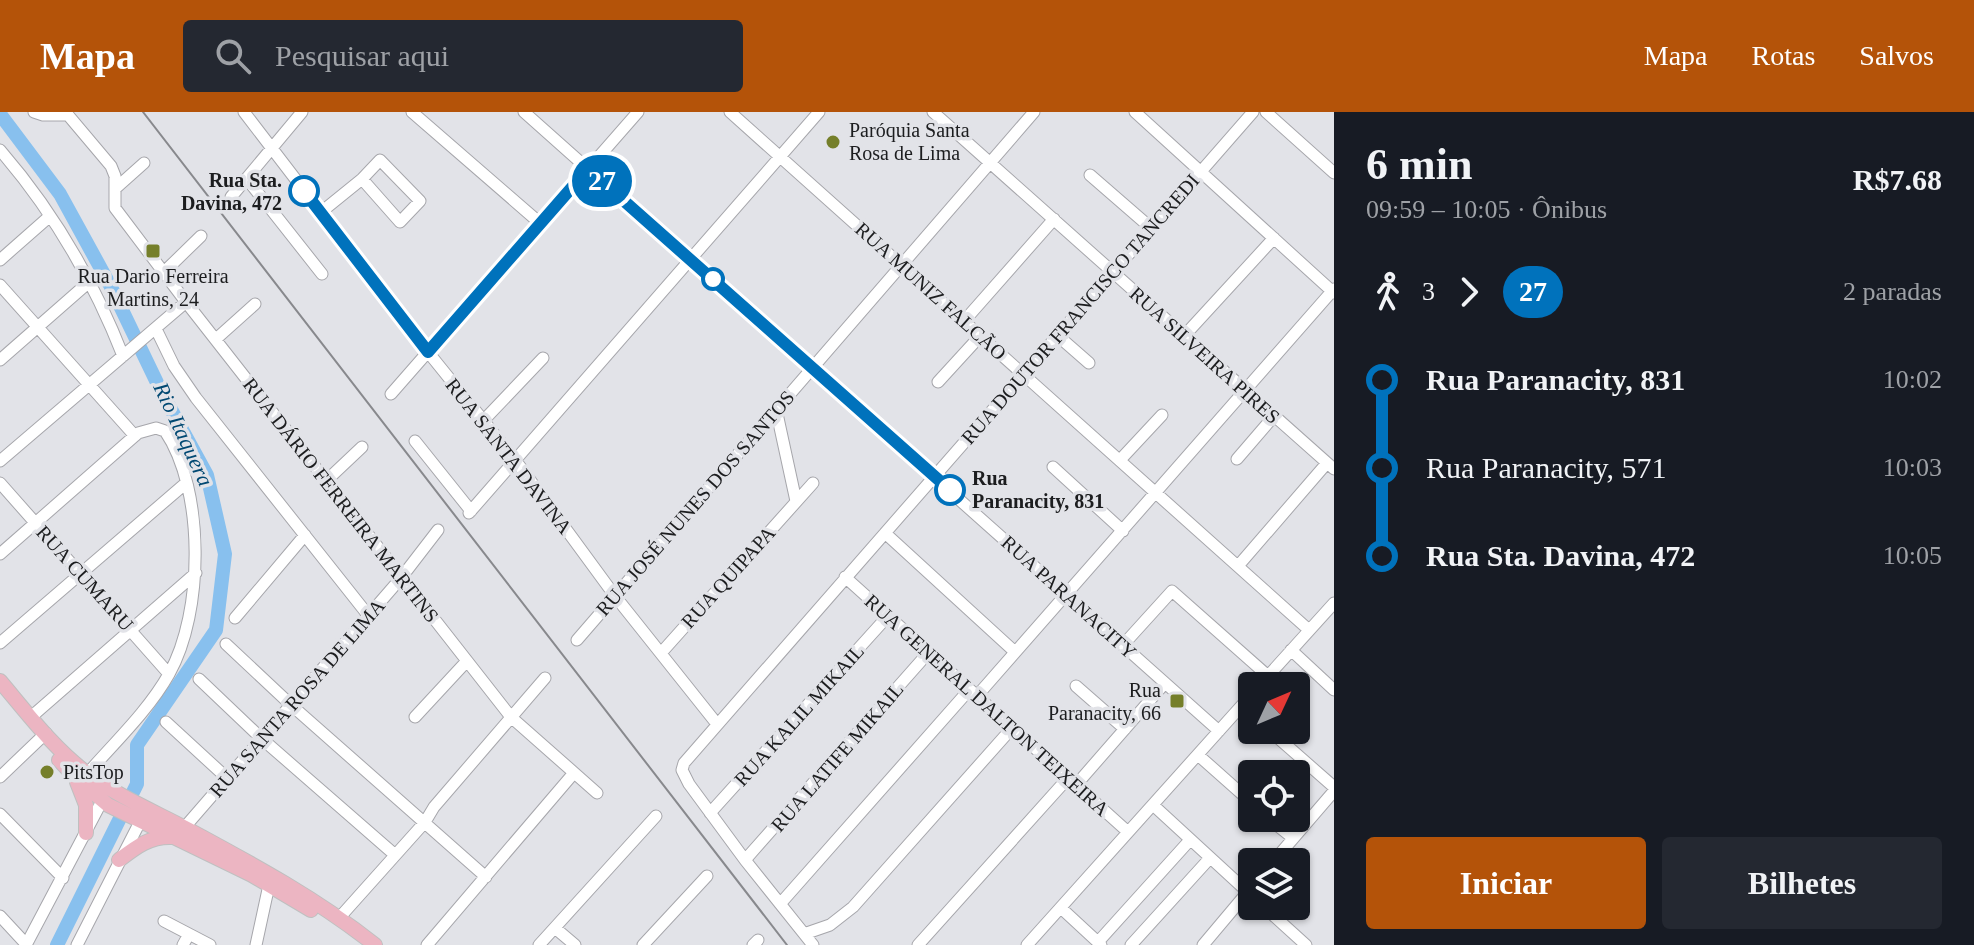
<!DOCTYPE html>
<html lang="pt">
<head>
<meta charset="utf-8">
<style>
  :root { --surface:#171b24; --page:#242831; --text:#f1f3f6; --muted:#9ea1a6; --accent:#b45309 }
  body { margin:0; font-family:"Times New Roman",serif; background:var(--page); color:var(--text); height:100vh; display:flex; flex-direction:column; font-size:30px; white-space:nowrap }
  * { box-sizing:border-box; margin:0 }
  p { font-size:26px; color:var(--muted) }
  .icon { flex:none; width:44px; height:44px; fill:none; stroke:currentColor; stroke-width:2; stroke-linecap:round; stroke-linejoin:round }
  .map { position:relative; flex:1; overflow:hidden }
  .side { display:flex; flex-direction:column; background:var(--surface); width:640px }
  .side>* { flex:none }
  .badge { padding:0 16px; border-radius:26px; font-size:28px; line-height:52px }
  .needle { width:52px; rotate:46deg }
  .fabs { position:absolute; left:1238px; top:560px; display:grid; gap:16px }
  .fabs a { display:grid; place-items:center; width:72px; height:72px; border-radius:8px; background:var(--surface); box-shadow:0 2px 6px #0004; font-size:40px }
  .map>.badge { position:absolute; translate:-50% -50%; box-shadow:0 0 0 4px #fff }
  .legs { display:flex; align-items:center; gap:12px; height:88px; padding:0 32px; font-size:26px }
  .legs p { margin-inline-start:auto }
  .summary { display:flex; align-items:center; justify-content:space-between; height:136px; padding:0 32px }
  h1 { font-size:44px; font-weight:800; line-height:60px }
  .primary-button { display:flex; gap:16px; margin-top:auto; padding:16px 32px }
  .primary-button a { flex:1; height:92px; border-radius:8px; background:var(--accent); color:#fff; font-size:32px; font-weight:800; line-height:92px; text-align:center }
  .primary-button a+a { background:var(--page); color:var(--text) }
  ul { padding:0 32px; list-style:none }
  li { display:flex; align-items:center; gap:28px; height:88px; font-size:30px }
  li i { display:grid; place-items:center; width:12px; height:100%; margin:0 10px; background:currentColor }
  li i::after { content:''; width:20px; height:20px; margin:-10px; border:6px solid; border-radius:50%; background:var(--surface) }
  li p { margin-inline-start:auto }
  li:first-child i { background:linear-gradient(#0000 50%,currentColor 0) }
  li:last-child i { background:linear-gradient(currentColor 50%,#0000 0) }
  header { display:flex; align-items:center; gap:48px; box-sizing:border-box; height:112px; padding:0 40px; background:var(--accent); color:#fff }
  header strong { font-size:38px }
  nav { display:flex; gap:44px; margin-inline-start:auto; font-size:28px }
  .search { width:560px; height:72px; background:var(--page); display:flex; align-items:center; gap:20px; box-sizing:border-box; padding:0 28px; border-radius:8px; color:var(--muted); font-size:30px }
  main { display:flex; flex:1; min-height:0 }
  .map>svg:first-child { display:block }
  .lines { fill:none; stroke-linecap:round; stroke-linejoin:round }
  .river { stroke:#88c0ee; stroke-width:14 }
  .minor-casing { stroke:#a6a6ab; stroke-width:13 }
  .major-casing { stroke:#bfc0c0; stroke-width:16 }
  .minor { stroke:#fff; stroke-width:11 }
  .major { stroke:#ecb5c2; stroke-width:14 }
  .rail { stroke:#88898d; stroke-width:2 }
  .line-1-casing { stroke:#fff; stroke-width:18 }
  .line-1 { stroke:#0072bc; stroke-width:12 }
  .poi-dot { fill:#757f2a; stroke:#e2e3e8; stroke-width:3 }
  .stop-1-dot { fill:#fff; stroke:#0072bc; stroke-width:4 }
  .labels { text-anchor:middle; stroke-width:7; stroke-linejoin:round; paint-order:stroke }
  .poi-label { font-size:20px; fill:#1c1d1f; stroke:#e2e3e8; text-anchor:start }
  .stop-label { font-size:20px; font-weight:bold; fill:#1c1d1f; stroke:#e2e3e8; text-anchor:end }
  .street-label { font-size:20px; fill:#1c1d1f; stroke:#e2e3e8 }
  .water-label { font-size:22px; font-style:italic; fill:#014872; stroke:#e2e3e8 }
</style>
</head>
<body>
<header>
<strong>Mapa</strong>
<div class="search"><svg class="icon" aria-label="search" viewBox="0 0 24 24"><circle cx="10" cy="10" r="6"/><path d="M15 15l6 6"/></svg>Pesquisar aqui</div>
<nav><a>Mapa</a><a>Rotas</a><a>Salvos</a></nav>
</header>
<main>
<div class="map">
<svg width="1334" height="833" viewBox="0 0 1334 833">
  <rect width="100%" height="100%" fill="#e2e3e8"/>
  <g class="lines">
    <path class="river" d="M0,2L60,82L111,175L161,279L207,363L225,442L216,518L137,633V672L57,833"/>
    <defs>
      <path id="minor" d="M34,0L43,3H68L111,54L115,64V96L186,190L511,605L597,681
        M244,0L428,240L516,349L615,484L717,612
        M412,0L541,112
        M524,0L1219,619
        M730,0L1309,518
        M933,0L1334,357
        M1135,0L1334,181
        M1266,0L1334,61
        M0,38C52,98 94,170 123,244
        M1090,63L1151,116
        M247,67L322,162
        M116,76L144,51
        M231,85L302,0
        M320,101L362,67L380,48L420,89L400,110L362,67
        M0,148L50,104
        M164,160L201,124
        M0,173L135,324
        M965,208L1054,107
        M156,217L174,254L196,286L368,503
        M1057,223L1089,251
        M1184,224L1274,126
        M216,227L255,192
        M0,248L89,170
        M938,270L981,223
        M391,282L638,0
        M776,297L796,389
        M483,309L543,246
        M415,329L471,399
        M1237,347L1274,304
        M1120,348L1162,303
        M0,349L186,190
        M1053,355L1123,419
        M326,369L362,335
        M0,371L169,562
        M469,401L819,0
        M885,421L1015,540
        M0,442L138,321L156,316L165,319C205,378 204,500 169,562C148,599 115,630 87,662
        M1238,454L1327,351
        M845,465L1128,720
        M235,506L305,423
        M577,528L1034,0
        M0,531L186,371
        M226,532L290,592L486,765
        M1123,533L1172,479L1268,564
        M1291,538L1334,578
        M661,541L813,371
        M199,567L261,626L394,742
        M1076,574L1125,617
        M1259,574L1334,491
        M976,585L1334,177
        M1242,594L1252,603
        M31,605L196,461
        M415,605L466,550
        M166,610L228,667
        M1269,618L1334,675
        M1198,643L1252,691
        M0,665L46,621
        M1076,673L1165,571
        M1153,693L1252,784
        M710,701L887,505
        M0,702L63,766
        M1268,706L1293,726
        M184,716L401,466L438,418
        M745,748L928,541
        M1273,750L1334,679
        M780,792L969,578
        M1263,794L1306,833
        M1061,796L1101,833
        M0,804L26,832
        M340,805L425,710L434,695L545,566
        M164,809L210,833
        M555,816L575,833
        M804,822L830,813L853,795L1012,616
        M1098,830L1190,728
        M26,833L102,689
        M77,833L144,702
        M183,833L189,822
        M256,833L269,773
        M427,833L573,662
        M539,833L656,704
        M643,833L707,764
        M753,833L758,828
        M813,833L745,748L689,672L682,658L684,651L1253,0
        M918,833L1068,666
        M1027,833L1252,582
        M1131,833L1210,746
        M1203,833L1251,776"/>
      <path id="major" d="M0,569C27,601 54,637 88,662C119,685 155,700 189,718C254,753 317,787 375,833
        M59,648L76,666L108,693L252,763L311,798
        M77,670L86,693V721
        M119,748C136,735 150,724 172,725"/>
    </defs>
    <use href="#minor" class="minor-casing"/>
    <use href="#major" class="major-casing"/>
    <use href="#minor" class="minor"/>
    <use href="#major" class="major"/>
    <path class="rail" d="M143,0L787,833"/>
  </g>
  <g class="lines">
    <defs>
      <path id="line-1" d="M304,79L428,240L588,57L950,378"/>
    </defs>
    <use href="#line-1" class="line-1-casing"/>
    <use href="#line-1" class="line-1"/>
  </g>
  <g class="poi-dot">
    <circle cx="833" cy="30" r="8"/>
    <rect x="145" y="131" width="16" height="16" rx="4"/>
    <rect x="1169" y="581" width="16" height="16" rx="4"/>
    <circle cx="47" cy="660" r="8"/>
  </g>
  <g class="stop-1-dot">
    <circle cx="304" cy="79" r="14"/>
    <circle cx="713" cy="167" r="10"/>
    <circle cx="950" cy="378" r="14"/>
  </g>
  <g class="labels">
    <g class="poi-label">
      <text x="849" y="25">Paróquia Santa<tspan x="849" dy="23">Rosa de Lima</tspan></text>
      <text x="153" y="171" text-anchor="middle">Rua Dario Ferreira<tspan x="153" dy="23">Martins, 24</tspan></text>
      <text x="1161" y="585" text-anchor="end">Rua<tspan x="1161" dy="23">Paranacity, 66</tspan></text>
      <text x="63" y="667">PitsTop</text>
    </g>
    <g class="stop-label">
      <text x="282" y="75">Rua Sta.<tspan x="282" dy="23">Davina, 472</tspan></text>
      <text x="972" y="373" text-anchor="start">Rua<tspan x="972" dy="23">Paranacity, 831</tspan></text>
    </g>
    <g class="street-label">
      <text transform="translate(931 179) rotate(42)" y="7">RUA MUNIZ FALCÃO</text>
      <text transform="translate(1080 197) rotate(-49)" y="7">RUA DOUTOR FRANCISCO TANCREDI</text>
      <text transform="translate(1205 243) rotate(42)" y="7">RUA SILVEIRA PIRES</text>
      <text transform="translate(509 344) rotate(52)" y="7">RUA SANTA DAVINA</text>
      <text transform="translate(341 388) rotate(52)" y="7">RUA DÁRIO FERREIRA MARTINS</text>
      <text transform="translate(695 391) rotate(-49)" y="7">RUA JOSÉ NUNES DOS SANTOS</text>
      <text transform="translate(728 465) rotate(-48)" y="7">RUA QUIPAPA</text>
      <text transform="translate(85 466) rotate(48)" y="7">RUA CUMARU</text>
      <text transform="translate(1069 485) rotate(42)" y="7">RUA PARANACITY</text>
      <text transform="translate(297 586) rotate(-49)" y="7">RUA SANTA ROSA DE LIMA</text>
      <text transform="translate(987 593) rotate(42)" y="7">RUA GENERAL DALTON TEIXEIRA</text>
      <text transform="translate(799 603) rotate(-48)" y="7">RUA KALIL MIKAIL</text>
      <text transform="translate(837 645) rotate(-49)" y="7">RUA LATIFE MIKAIL</text>
    </g>
    <g class="water-label">
      <text transform="translate(184 322) rotate(65)" y="8">Rio Itaquera</text>
    </g>
  </g>
</svg>
<div class="fabs">
<a><svg class="needle" viewBox="-14 -14 28 28"><path d="M0-13l5 13h-10z" fill="#e53935"/><path d="M0 13l5-13h-10z" fill="#9ea1a6"/></svg></a>
<a><svg class="icon" aria-label="locate" viewBox="0 0 24 24"><circle cx="12" cy="12" r="6"/><path d="M12 2v4M12 18v4M2 12h4M18 12h4"/></svg></a>
<a><svg class="icon" aria-label="layers" viewBox="0 0 24 24"><path d="M12 4l9 5-9 5-9-5zM3 14l9 5 9-5"/></svg></a>
</div>
<b class="badge" style="left:602px;top:69px;background:#0072bc;color:#fff">27</b>
</div>
<section class="side">
<div class="summary"><div><h1>6 min</h1><p>09:59 – 10:05 · Ônibus</p></div><b>R$7.68</b></div>
<div class="legs"><svg class="icon" aria-label="walk" viewBox="0 0 24 24"><circle cx="13" cy="4" r="2"/><path d="M13 8l-2 6 4 7M11 14l-3 7M7 12l3-4h3l4 4"/></svg>3<svg class="icon" aria-label="forward" viewBox="0 0 24 24"><path d="M9 5l7 7-7 7"/></svg><b class="badge" style="background:#0072bc;color:#fff">27</b><p>2 paradas</p></div>
<ul>
<li><i style="color:#0072bc"></i><b>Rua Paranacity, 831</b><p>10:02</p></li>
<li><i style="color:#0072bc"></i><span>Rua Paranacity, 571</span><p>10:03</p></li>
<li><i style="color:#0072bc"></i><b>Rua Sta. Davina, 472</b><p>10:05</p></li>
</ul>
<div class="primary-button"><a>Iniciar</a><a>Bilhetes</a></div>
</section>
</main>
</body>
</html>
